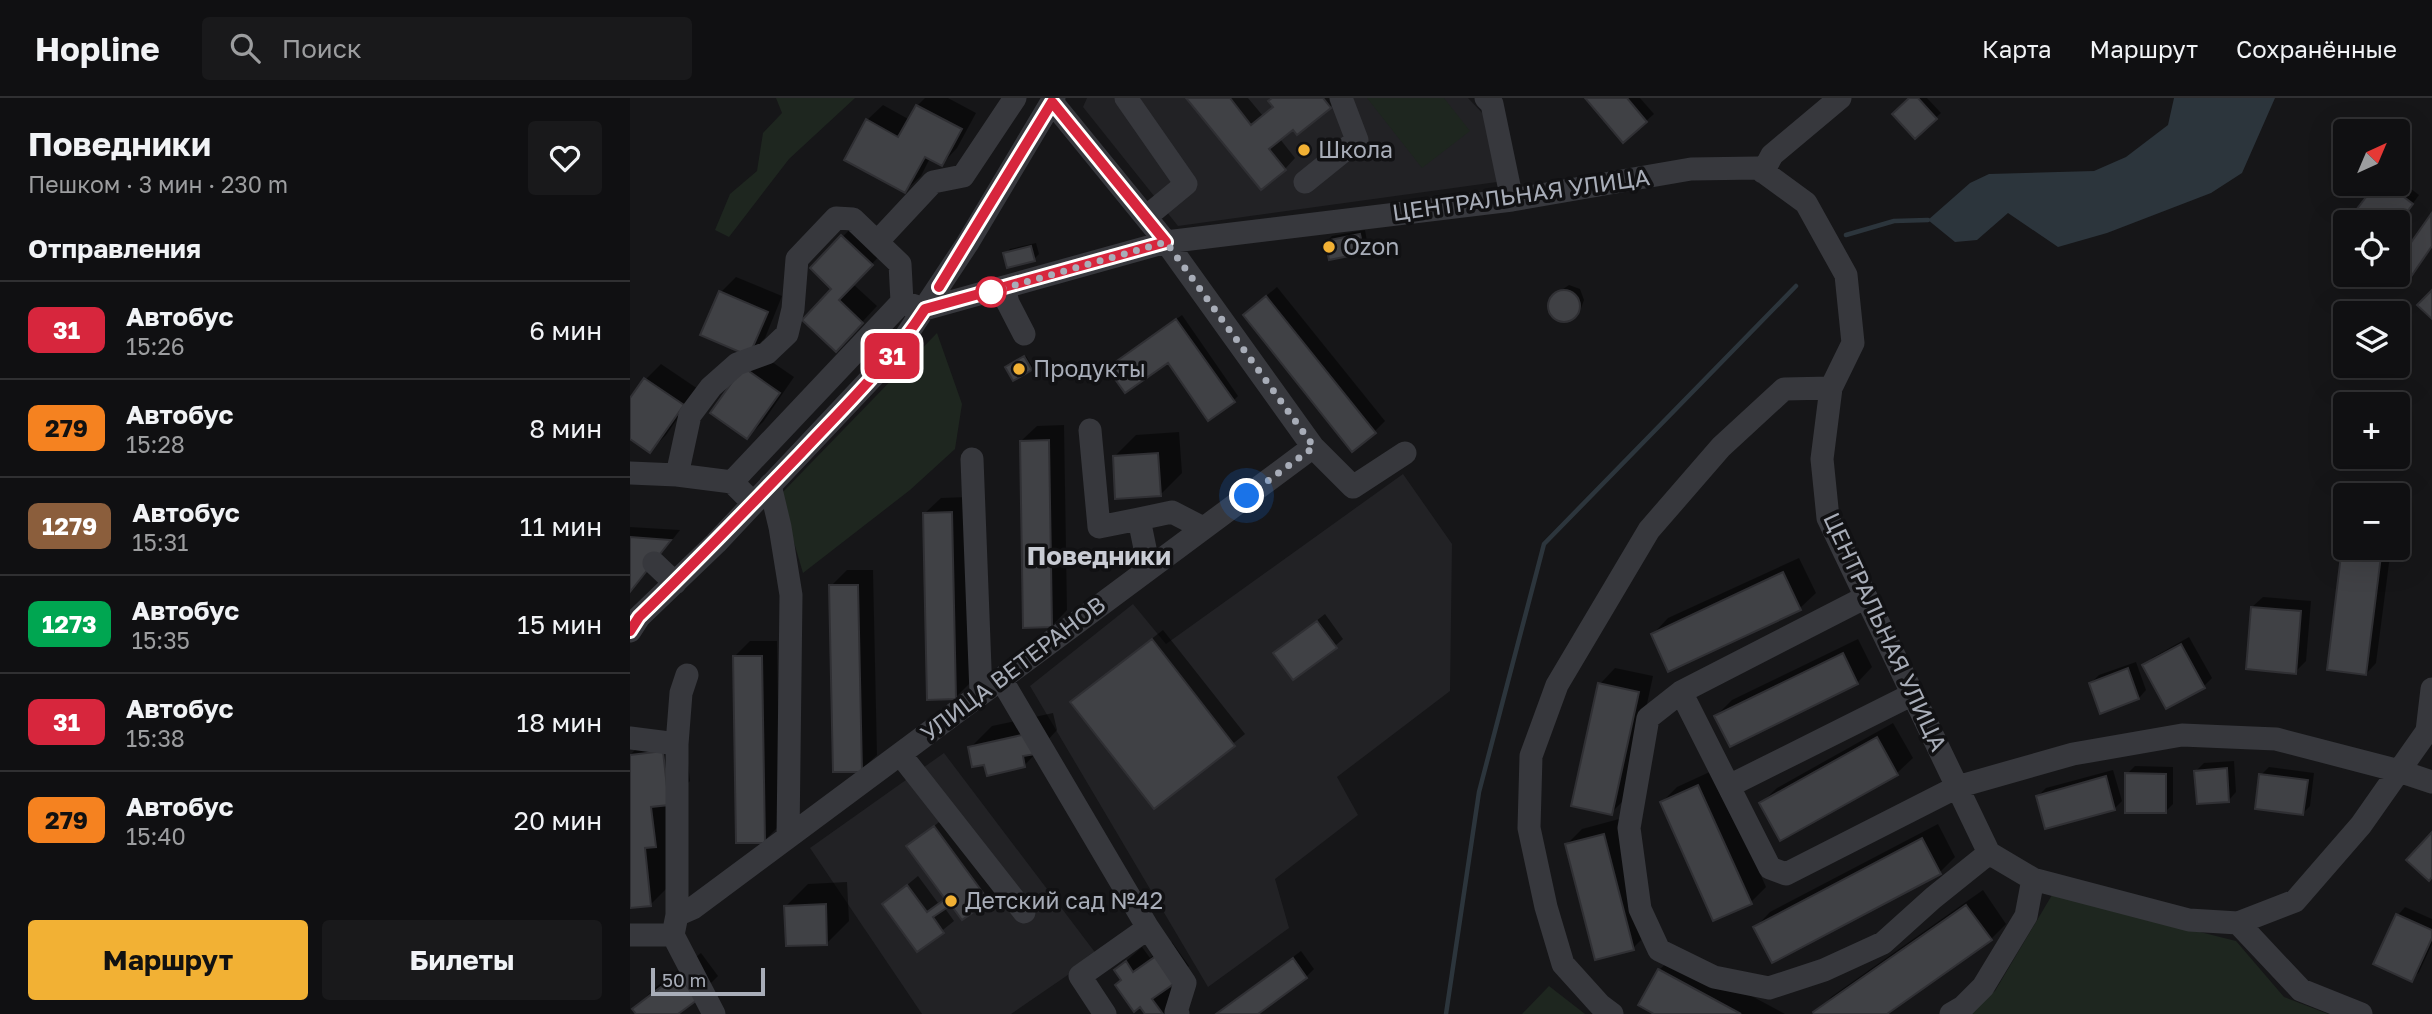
<!DOCTYPE html>
<html lang="ru">
<head>
<meta charset="utf-8">
<style>
  :root { --surface:#101012; --page:#19191b; --text:#f1f3f6; --muted:#9c9d9f; --line:#303032; --accent:#f2b134 }
  body { margin:0; font-family:"Golos Text",sans-serif; background:var(--page); color:var(--text); height:100vh; display:flex; flex-direction:column; font-size:26px; white-space:nowrap }
  * { box-sizing:border-box; margin:0 }
  p { font-size:23px; color:var(--muted) }
  .icon { flex:none; width:38px; height:38px; fill:none; stroke:currentColor; stroke-width:2; stroke-linecap:round; stroke-linejoin:round }
  .map { position:relative; flex:1; overflow:hidden }
  .panel { display:flex; flex-direction:column; background:var(--surface); width:630px }
  .panel>* { flex:none }
  .badge { padding:0 14px; border-radius:10px; font-size:24px; line-height:46px }
  .needle { width:46px; rotate:44deg }
  .buttons { position:absolute; left:1703px; top:21px; display:grid; gap:14px }
  .buttons a { display:grid; place-items:center; width:77px; height:77px; border-radius:7px; background:var(--surface); box-shadow:0 7px 28px #0002,0 0 0 2px var(--line); font-size:35px }
  .scale { position:absolute; left:21px; bottom:18px; width:114px; box-sizing:border-box; padding-left:7px; border:4px solid #a8adb8; border-top:0; font-size:19px; line-height:24px; white-space:nowrap; color:#a8adb8; -webkit-text-stroke:5px #111113; paint-order:stroke }
  .you { position:absolute; width:35px; height:35px; margin:-18px; border:5px solid #fff; border-radius:50%; background:#1a73e8; box-shadow:0 0 0 10px #1a73e833 }
  .map>.badge { position:absolute; translate:-50% -50%; box-shadow:0 0 0 4px #fff }
  h2 { padding:0 28px; font-size:26px; line-height:63px }
  .round { display:grid; place-items:center; flex:none; width:74px; height:74px; border-radius:7px; background:var(--page) }
  .headline { display:flex; align-items:center; justify-content:space-between; height:119px; padding:0 28px }
  h1 { font-size:33px; font-weight:700; line-height:52px }
  .primary-button { display:flex; gap:14px; margin-top:auto; padding:14px 28px }
  .primary-button a { flex:1; height:80px; border-radius:7px; background:var(--accent); color:#111; font-size:28px; font-weight:700; line-height:80px; text-align:center }
  .primary-button a+a { background:var(--page); color:var(--text) }
  ul { padding:0; list-style:none }
  li { display:flex; align-items:center; gap:21px; height:98px; padding:0 28px; border-top:2px solid var(--line) }
  li div { flex:1 }
  li b { display:block; font-size:26px }
  li em { font-style:normal }
  li .badge { min-width:77px; font-weight:700; text-align:center }
  header { display:flex; align-items:center; gap:42px; box-sizing:border-box; height:98px; padding:0 35px; background:var(--surface); border-bottom:2px solid var(--line) }
  header strong { font-size:33px }
  nav { display:flex; gap:38px; margin-inline-start:auto; font-size:24px }
  .search { width:490px; height:63px; background:var(--page); display:flex; align-items:center; gap:18px; box-sizing:border-box; padding:0 24px; border-radius:7px; color:var(--muted); font-size:26px }
  main { display:flex; flex:1; min-height:0 }
  .map>svg:first-child { display:block }
  .built { fill:#222225 }
  .green { fill:#1e261f }
  .water { fill:#2c353c }
  .shadow { fill:#0007 }
  .lines { fill:none; stroke-linecap:round; stroke-linejoin:round }
  .stream { stroke:#2c353c; stroke-width:4.5 }
  .building { fill:#404145; stroke:#303034; stroke-width:2 }
  .minor { stroke:#37383d; stroke-width:23 }
  .line-casing { stroke:#fff; stroke-width:16 }
  .line { stroke:#d7263d; stroke-width:10 }
  .walk { stroke:#a8adb8; stroke-width:7; stroke-dasharray:0 12.6 }
  .poi-dot { fill:#f2b134; stroke:#111113; stroke-width:2.5 }
  .stop-dot { fill:#fff; stroke:#d7263d; stroke-width:3.5 }
  .labels { text-anchor:middle; stroke-width:7; stroke-linejoin:round; paint-order:stroke }
  .poi-label { font-size:23px; fill:#a8adb8; stroke:#111113; text-anchor:start }
  .street-label { font-size:23px; fill:#a8adb8; stroke:#111113 }
  .quarter-label { font-size:26px; font-weight:bold; fill:#c9ccd4; stroke:#111113 }
</style>
</head>
<body>
<header>
<strong>Hopline</strong>
<div class="search"><svg class="icon" aria-label="search" viewBox="0 0 24 24"><circle cx="10" cy="10" r="6"/><path d="M15 15l6 6"/></svg>Поиск</div>
<nav><a>Карта</a><a>Маршрут</a><a>Сохранённые</a></nav>
</header>
<main>
<section class="panel">
<div class="headline"><div><h1>Поведники</h1><p>Пешком · 3 мин · 230 m</p></div><a class="round"><svg class="icon" aria-label="heart" viewBox="0 0 24 24"><path d="M12 20l-8-8c-3-5 5-10 8-4 3-6 11-1 8 4z"/></svg></a></div>
<h2>Отправления</h2>
<ul>
<li><span class="badge" style="background:#d7263d;color:#fff">31</span><div><b>Автобус</b><p>15:26</p></div><em>6 мин</em></li>
<li><span class="badge" style="background:#f58220;color:#111">279</span><div><b>Автобус</b><p>15:28</p></div><em>8 мин</em></li>
<li><span class="badge" style="background:#8b5e3c;color:#fff">1279</span><div><b>Автобус</b><p>15:31</p></div><em>11 мин</em></li>
<li><span class="badge" style="background:#00a651;color:#fff">1273</span><div><b>Автобус</b><p>15:35</p></div><em>15 мин</em></li>
<li><span class="badge" style="background:#d7263d;color:#fff">31</span><div><b>Автобус</b><p>15:38</p></div><em>18 мин</em></li>
<li><span class="badge" style="background:#f58220;color:#111">279</span><div><b>Автобус</b><p>15:40</p></div><em>20 мин</em></li>
</ul>
<div class="primary-button"><a>Маршрут</a><a>Билеты</a></div>
</section>
<div class="map">
<svg width="1802" height="916" viewBox="0 0 1802 916">
  <rect width="100%" height="100%" fill="#161618"/>
  <path class="built" d="M457,0H838L857,20L867,84L548,128L453,9Z
    M773,376L822,446L820,593L707,679L728,717L645,781L659,830L578,889L400,588L503,506L536,546Z
    M314,655L467,857L381,916H292L180,750Z"/>
  <path class="green" d="M146,0H225L159,61L99,139L85,132L100,96L127,73L133,35L152,15Z
    M737,0H814L840,33L792,70Z
    M307,235L332,306L325,351L280,392L173,475L150,397Z
    M1422,797L1606,843L1654,899L1698,916H1329L1365,893Z
    M919,888L955,916H892Z"/>
  <path class="water" d="M1544,0H1645L1612,75L1581,95L1477,135L1428,149L1378,115L1347,142L1325,144L1298,122L1340,85L1359,76L1464,73L1496,59L1538,27Z"/>
  <path class="shadow" d="M295,0H318L346,15L327,50L312,66L300,60L291,78L275,93L237,22L253,7L280,22L287,8Z
    M558,0H618L633,18L644,8V0H709L700,9L664,30L650,41L665,60L655,71Z
    M957,0H1010L1024,16L1016,23Z
    M1281,0H1297L1311,15L1285,38Z
    M1768,81L1789,97L1768,126V124H1729L1723,119L1748,86H1768Z
    M228,123L257,150L223,186L247,208L221,236L204,191L182,170Z
    M735,132L738,149L733,153L697,143L702,138Z
    M406,145L409,156L404,161L375,156L380,151Z
    M106,179L152,198L135,240L119,256L91,194Z
    M939,187L950,191L954,202L950,213L934,223L923,219L919,208L923,198Z
    M647,189L755,323L744,334L625,207Z
    M552,217L608,298L604,302L538,263L484,265Z
    M129,255L164,279L133,324L117,339L83,315Z
    M396,258L403,269L401,271L379,267Z
    M31,266L68,291L36,337L20,353L0,338V303L16,281Z
    M434,327L437,512L422,528L391,343L407,328Z
    M549,334L552,375L530,397L484,359L506,337Z
    M337,399L341,584L325,600L295,415L311,400Z
    M0,429L50,432L0,495Z
    M1715,443V450H1761L1746,565L1736,576L1699,571Z
    M1169,460L1186,495L1170,510L1023,536L1038,520Z
    M217,472H243L247,657L231,672L201,488Z
    M1633,499L1681,503L1676,563L1665,574L1622,509Z
    M695,516L713,541L705,548L645,555Z
    M533,532L615,636L524,709L453,594Z
    M1559,539L1582,580L1574,588L1514,568L1522,560Z
    M1228,541L1242,569L1227,585L1086,618L1102,602Z
    M120,543H147L150,727L134,743L104,559Z
    M1506,564L1516,592L1509,600L1471,613L1461,585L1469,577Z
    M985,570L1023,578L997,699L981,715L970,586Z
    M423,615L427,632L394,668L356,665L340,650L362,628Z
    M1263,625L1283,660L1267,675L1151,740L1131,705L1147,690Z
    M54,632L60,683L44,699L43,784L21,806L0,808V657L21,636Z
    M1604,663L1606,694L1599,702L1566,673L1574,665Z
    M1505,668L1543,669V706L1535,714L1497,676Z
    M1639,669L1684,675L1680,708L1673,715L1631,677Z
    M1084,672L1136,789L1121,804L1032,704L1047,689Z
    M1483,672L1492,703L1484,711L1408,698L1416,690Z
    M315,719L368,791L358,801L321,804L314,809L324,823L288,852L254,806L288,778L308,805L316,799L279,749Z
    M989,721L1019,834L1003,850L937,746L952,731Z
    M1308,726L1325,759L1310,774L1125,830L1140,814Z
    M217,784L219,823L197,845L156,808L178,786Z
    M1353,792L1376,826L1361,841L1254,916H1186L1201,899Z
    M1775,809L1802,821V846L1789,874L1782,881L1768,817Z
    M542,844L559,868L539,887L559,916H517L486,872L512,849L520,860Z
    M671,853L684,871L676,879L625,916H586Z
    M71,855L88,878L66,900L45,916H8L4,911L26,889Z
    M1045,857L1155,916H1028L1029,872Z"/>
  <g class="lines">
    <path class="stream" d="M1216,137L1264,123L1298,122
      M816,916L849,694L914,446L1166,188"/>
  </g>
  <path class="building" d="M556,0H600L621,27L643,9L638,3L642,0H693L701,10L667,37L663,32L639,51L656,72L631,92Z
    M955,0H997L1017,24L993,45Z
    M1279,0H1288L1307,21L1285,41L1262,16Z
    M286,7L332,31L312,68L295,59L275,95L214,62L236,21L268,39Z
    M1746,86H1757L1783,106L1768,126V124H1726L1720,120Z
    M1801,116L1802,148L1780,180L1768,171V163Z
    M730,136L734,155L699,162L695,143Z
    M211,137L243,167L209,202L233,225L206,254L172,222L201,191L180,170Z
    M401,148L405,163L377,170L373,155Z
    M1802,192V221L1787,207Z
    M918 208a16 16 0 1 1 32 0a16 16 0 1 1-32 0Z
    M89,193L138,214L119,258L70,237Z
    M636,198L746,335L722,354L613,217Z
    M546,221L605,304L578,323L538,265L495,295L477,270Z
    M394,258L402,272L383,283L375,269Z
    M113,269L150,295L117,341L80,315Z
    M14,280L54,307L20,355L0,341V300Z
    M419,342L422,529L393,530L390,343Z
    M528,355L531,398L485,401L483,358Z
    M322,414L326,601L297,602L293,415Z
    M0,439L41,442L0,494Z
    M1713,441L1715,450H1752L1736,577L1697,572Z
    M1153,474L1171,512L1038,574L1021,536Z
    M199,487H228L232,674H203Z
    M1621,509L1671,513L1666,576L1616,571Z
    M687,523L707,550L663,582L643,555Z
    M522,541L605,648L524,711L440,604Z
    M1551,546L1575,590L1536,611L1512,567Z
    M1213,555L1228,586L1100,649L1084,618Z
    M103,558H132L135,745H106Z
    M1498,570L1509,601L1470,616L1459,585Z
    M968,585L1009,594L982,717L941,708Z
    M401,635L406,656L393,658L395,669L357,678L354,667L342,669L338,649Z
    M1247,639L1268,677L1150,743L1129,705Z
    M33,653L39,707L21,709L26,749L15,750L21,808L0,810V657Z
    M1597,670L1599,704L1567,706L1564,673Z
    M1495,675L1536,676V715H1495Z
    M1629,676L1678,682L1673,717L1625,711Z
    M1476,678L1485,712L1415,731L1406,698Z
    M1068,687L1122,806L1083,823L1030,704Z
    M304,728L359,803L332,822L321,807L303,819L314,835L287,854L252,806L277,787L297,814L315,801L276,748Z
    M1802,734V779L1799,783L1776,762Z
    M974,736L1004,852L965,862L935,746Z
    M1292,740L1311,776L1142,865L1123,829Z
    M196,806L197,847L156,848L154,808Z
    M1336,807L1362,842L1257,916H1184L1183,914Z
    M1766,816L1802,832V840L1782,884L1743,866Z
    M526,858L545,885L522,901L533,916H515L510,909L504,914L485,887L491,882L484,872L496,863L503,874Z
    M663,860L677,880L628,916H586Z
    M1028,871L1111,916H1024L1008,907Z
    M48,876L67,902L48,916H6L2,911Z"/>
  <g class="lines">
    <path class="minor" d="M496,0L556,86L516,119
      M856,0L862,6L882,102
      M1133,74L1142,57L1210,0
      M675,84L727,42L711,0
      M374,190L378,205L394,236
      M272,204L295,211L536,144L882,102L1061,71L1128,70L1176,105L1216,177L1223,245L1201,290L1192,361L1198,420L1359,755L1403,781L1559,822L1608,825L1665,803L1731,727L1797,633L1802,591
      M460,332L469,429L509,421L519,470
      M683,349L723,389L775,355
      M342,361L351,596
      M0,375L47,377
      M102,384L47,377L60,317L81,289L107,266L137,255L157,236L163,211L167,161L206,120L223,121L247,144
      M140,387L150,429L161,497L158,739
      M123,405L102,384L272,204L270,166L247,144L303,84L333,78L385,0
      M509,421L542,414L573,430
      M24,465L45,485
      M1236,499L1051,594L1018,620L999,730L1010,811L1029,852L1084,879L1139,890L1194,872L1253,845L1303,800L1359,755
      M0,533L9,519L86,445L264,256L337,146L424,0
      M371,581L518,830L450,878L475,916
      M1051,594L1140,770L1156,776L1327,689L1443,656L1552,637L1646,641L1769,673L1802,684
      M0,640L47,646V817L43,837H0
      M47,646L51,595L57,577
      M270,656L394,814
      M1099,688L1283,596
      M47,817L63,810L683,349L536,144L422,4
      M1608,825L1671,892L1731,916
      M518,830L555,885L546,914L548,916
      M43,837L84,916
      M982,916L970,907L933,866L916,809L899,730L901,658L927,587L1019,432L1091,349L1154,291L1201,290
      M1321,916L1333,909L1353,889L1396,818L1403,781"/>
  </g>
  <g class="lines">
    <defs>
      <path id="line" d="M0,533L9,519C64,466 117,411 170,356C214,309 260,265 295,211L536,144L422,4L309,189"/>
    </defs>
    <use href="#line" class="line-casing"/>
    <use href="#line" class="line"/>
    <path class="walk" d="M361,194L536,144L684,349L617,398"/>
  </g>
  <g class="poi-dot">
    <circle cx="674" cy="52" r="7"/>
    <circle cx="699" cy="149" r="7"/>
    <circle cx="389" cy="271" r="7"/>
    <circle cx="321" cy="803" r="7"/>
  </g>
  <circle class="stop-dot" cx="361" cy="194" r="14"/>
  <g class="labels">
    <g class="poi-label">
      <text x="688" y="60">Школа</text>
      <text x="713" y="157">Ozon</text>
      <text x="403" y="279">Продукты</text>
      <text x="335" y="811">Детский сад №42</text>
    </g>
    <g class="street-label">
      <text transform="translate(891 97) rotate(-8)" y="8">ЦЕНТРАЛЬНАЯ УЛИЦА</text>
      <text transform="translate(1255 534) rotate(65)" y="8">ЦЕНТРАЛЬНАЯ УЛИЦА</text>
      <text transform="translate(383 571) rotate(-37)" y="8">УЛИЦА ВЕТЕРАНОВ</text>
    </g>
    <g class="quarter-label">
      <text x="469" y="467">Поведники</text>
    </g>
  </g>
</svg>
<div class="buttons">
<a><svg class="needle" viewBox="-14 -14 28 28"><path d="M0-13l5 13h-10z" fill="#e53935"/><path d="M0 13l5-13h-10z" fill="#9c9d9f"/></svg></a>
<a><svg class="icon" aria-label="locate" viewBox="0 0 24 24"><circle cx="12" cy="12" r="6"/><path d="M12 2v4M12 18v4M2 12h4M18 12h4"/></svg></a>
<a><svg class="icon" aria-label="layers" viewBox="0 0 24 24"><path d="M12 4l9 5-9 5-9-5zM3 14l9 5 9-5"/></svg></a>
<a>+</a>
<a>−</a>
</div>
<div class="scale">50 m</div>
<div class="you" style="left:617px;top:398px"></div>
<b class="badge" style="left:262px;top:258px;background:#d7263d;color:#fff">31</b>
</div>
</main>
</body>
</html>
